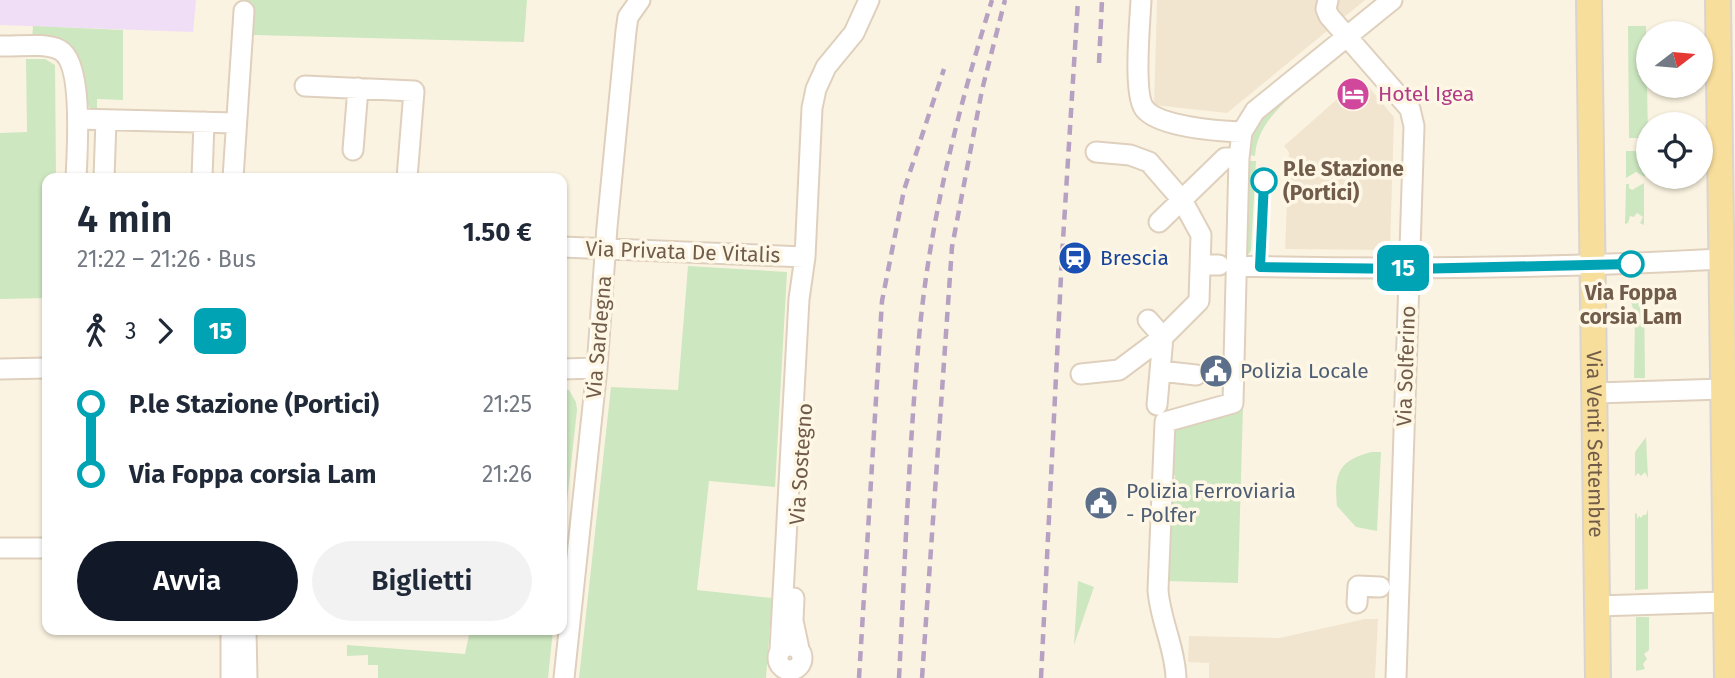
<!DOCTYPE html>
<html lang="it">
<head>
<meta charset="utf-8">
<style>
  :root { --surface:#fff; --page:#f2f2f3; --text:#1f2937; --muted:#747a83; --accent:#111827 }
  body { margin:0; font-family:"Fira Sans",sans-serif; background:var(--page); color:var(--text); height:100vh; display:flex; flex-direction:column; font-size:26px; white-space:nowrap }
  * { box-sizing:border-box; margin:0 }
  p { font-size:23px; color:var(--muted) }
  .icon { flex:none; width:38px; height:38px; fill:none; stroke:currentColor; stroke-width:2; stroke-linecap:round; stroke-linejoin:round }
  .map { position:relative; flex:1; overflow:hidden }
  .details { position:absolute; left:42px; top:173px; width:525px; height:462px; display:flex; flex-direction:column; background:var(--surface); border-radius:14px; box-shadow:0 2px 5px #0004 }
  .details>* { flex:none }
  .badge { padding:0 14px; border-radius:10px; font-size:24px; line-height:46px }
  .needle { width:46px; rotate:74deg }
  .tools { position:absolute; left:1636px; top:21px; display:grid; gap:14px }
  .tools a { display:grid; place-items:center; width:77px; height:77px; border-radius:50%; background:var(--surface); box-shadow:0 2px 5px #0004; font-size:35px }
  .map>.badge { position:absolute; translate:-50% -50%; box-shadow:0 0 0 4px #fff }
  .legs { display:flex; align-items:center; gap:10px; height:77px; padding:0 35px; font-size:23px }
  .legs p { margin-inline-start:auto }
  .summary { display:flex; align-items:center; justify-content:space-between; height:119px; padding:0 35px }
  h1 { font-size:38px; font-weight:600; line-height:52px }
  .cta { display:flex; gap:14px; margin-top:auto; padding:14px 35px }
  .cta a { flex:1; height:80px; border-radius:42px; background:var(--accent); color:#fff; font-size:28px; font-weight:600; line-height:80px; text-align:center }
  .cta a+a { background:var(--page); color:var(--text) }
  ul { padding:0 35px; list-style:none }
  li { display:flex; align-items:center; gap:24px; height:70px; font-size:26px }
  li i { display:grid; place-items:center; width:10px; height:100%; margin:0 9px; background:currentColor }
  li i::after { content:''; width:18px; height:18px; margin:-9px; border:5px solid; border-radius:50%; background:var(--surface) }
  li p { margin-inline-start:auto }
  li:first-child i { background:linear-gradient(#0000 50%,currentColor 0) }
  li:last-child i { background:linear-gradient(currentColor 50%,#0000 0) }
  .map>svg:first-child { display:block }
  .residential { fill:#f2e5cf }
  .education { fill:#f0def7 }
  .green { fill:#cde7c0 }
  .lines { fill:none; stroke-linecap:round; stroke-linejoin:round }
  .minor-casing { stroke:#dfd0bd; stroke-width:23 }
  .major-casing { stroke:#dad4d0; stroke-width:28 }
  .minor { stroke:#fff; stroke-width:19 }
  .major { stroke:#f8de9b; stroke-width:24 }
  .rail { stroke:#b6a1c3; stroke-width:4.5; stroke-dasharray:10 7; stroke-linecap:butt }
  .line-1-casing { stroke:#fff; stroke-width:16 }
  .line-1 { stroke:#00a3b4; stroke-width:10 }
  .stop-1-dot { fill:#fff; stroke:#00a3b4; stroke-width:3.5 }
  .labels { text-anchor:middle; stroke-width:7; stroke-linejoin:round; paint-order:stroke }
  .hotel-label { font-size:21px; fill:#b23c85; stroke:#fef7e6; text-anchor:start }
  .stop-label { font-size:21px; font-weight:bold; fill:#715b49; stroke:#fef7e6; text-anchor:start }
  .street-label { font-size:21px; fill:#715b49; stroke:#fef7e6 }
  .transit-label { font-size:21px; fill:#164399; stroke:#fef7e6; text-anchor:start }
  .service-label { font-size:21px; fill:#4e5e75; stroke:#fef7e6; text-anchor:start }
</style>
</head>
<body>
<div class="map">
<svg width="1735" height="678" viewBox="0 0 1735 678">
  <rect width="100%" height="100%" fill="#fbf3e1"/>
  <path class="residential" d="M1157,0H1365L1227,113L1154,105Z
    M1361,78L1394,117L1390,250L1285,249L1289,152L1284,146Z
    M1365,619H1378L1375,678H1209V663L1188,662L1189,636L1279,638Z"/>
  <path class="education" d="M0,0H196L193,32L0,25Z"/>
  <path class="green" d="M240,0H527L524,42L252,35L253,3Z
    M33,26L123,30V100L97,99V112C80,106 81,80 78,64L32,41Z
    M1628,26H1646L1648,138H1629Z
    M26,59H45L55,65L56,178H47V216L45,217L47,298L0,299V133L27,132Z
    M1302,85C1282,106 1257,124 1255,156L1249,155C1250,150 1249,143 1251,138C1258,115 1284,99 1302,85Z
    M1626,151H1644L1645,177L1636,172L1626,178Z
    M1249,161H1256L1251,250L1248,255L1245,254V247Z
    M1644,183V225L1640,223L1643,217L1637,213L1634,217L1630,216L1628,223L1625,224L1626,184H1629V188L1632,190Z
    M688,266L787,272L775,487L709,481L697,590L772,598L766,678H579L611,387L678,390Z
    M1644,288L1645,378H1634L1635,315L1629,295L1632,294L1633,298L1637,300L1642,296L1641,290Z
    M562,389L569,390L576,402L577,410L562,547Z
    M1243,407L1238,583L1166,581L1169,488H1175V475L1170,474L1172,426Z
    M1646,437L1648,478L1645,472L1641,476L1638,473L1635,476V452Z
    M1371,452H1381L1377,531L1356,527L1337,506C1334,474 1338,461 1371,452Z
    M1648,509V589L1635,590V513L1637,514V519L1639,516L1641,518L1643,515H1646Z
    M1078,581L1094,587L1074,645Z
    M1636,617H1649V650L1644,654L1647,659L1643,664L1645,669L1636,671Z
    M470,630H553L548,678H378V665H368V655L347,656V645L465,654Z"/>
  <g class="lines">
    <defs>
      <path id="minor" d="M1141,0C1140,22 1133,92 1144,108C1157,127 1220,131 1242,132
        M1328,0L1326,9L1329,16L1410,109L1414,126L1396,678
        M0,46C18,47 44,42 60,50C84,63 77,154 76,178
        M305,86L414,91L407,178
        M78,119L236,123
        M353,150L358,88
        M104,178L106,120
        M202,178L204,122
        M233,178L244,11
        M1159,222L1225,158H1232
        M562,247L805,257
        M1201,265H1219
        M1236,266C1398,270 1560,268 1721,259
        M1148,320L1163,337L1157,405
        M0,369L47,368
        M562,369L597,368
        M1160,371L1196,375
        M1081,374L1119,370L1163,337L1199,301L1201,235L1182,200L1149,162L1130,155L1096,152
        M1596,393L1723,389L1734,391
        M0,548H47
        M794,598L793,621L799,649
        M1357,603L1358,586L1380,587
        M1597,606L1726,602
        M231,630V678
        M246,630L247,678
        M778 658a12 12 0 1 1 24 0a12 12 0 1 1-24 0Z
        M780,650L799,299L805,257L812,108L816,89L826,67L854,33L869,0
        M564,678L597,368L607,227L626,31L628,17L640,0
        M1176,678C1175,647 1160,620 1158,590L1165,422L1233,403L1239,158L1242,132L1255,111L1392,0"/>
      <g id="major">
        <path id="s1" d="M1589,0L1598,678"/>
        <path d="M1718,0L1727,678"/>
      </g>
    </defs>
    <use href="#minor" class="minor-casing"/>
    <use href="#major" class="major-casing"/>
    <use href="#minor" class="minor"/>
    <use href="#major" class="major"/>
    <path class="rail" d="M1099,63L1102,0
      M859,678L882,301L904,190L944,69
      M899,678C905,561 909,444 920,327C931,216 959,106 992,0
      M922,678L952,247L982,90L1005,0
      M1041,678L1062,256L1078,0"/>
  </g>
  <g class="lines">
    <defs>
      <path id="line-1" d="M1264,181L1260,267L1410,269L1631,264"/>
    </defs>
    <use href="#line-1" class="line-1-casing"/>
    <use href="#line-1" class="line-1"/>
  </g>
  <defs>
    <symbol id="hotel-disc" viewBox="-11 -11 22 22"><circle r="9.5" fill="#d1479c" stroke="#fef7e6"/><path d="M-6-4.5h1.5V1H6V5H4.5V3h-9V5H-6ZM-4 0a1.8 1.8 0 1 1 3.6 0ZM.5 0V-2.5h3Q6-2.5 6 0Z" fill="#fff"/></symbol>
    <symbol id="station-disc" viewBox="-11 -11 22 22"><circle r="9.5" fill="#1a4fb4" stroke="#fef7e6"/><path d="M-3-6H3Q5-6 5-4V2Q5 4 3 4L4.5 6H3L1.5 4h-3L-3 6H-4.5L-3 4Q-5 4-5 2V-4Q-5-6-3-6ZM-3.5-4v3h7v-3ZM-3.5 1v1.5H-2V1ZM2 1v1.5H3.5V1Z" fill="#fff"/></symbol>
    <symbol id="civic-disc" viewBox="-11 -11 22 22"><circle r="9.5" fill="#5c6f8a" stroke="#fef7e6"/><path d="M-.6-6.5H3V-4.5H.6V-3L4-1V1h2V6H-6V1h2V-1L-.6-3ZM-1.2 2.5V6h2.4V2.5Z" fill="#fff"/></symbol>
  </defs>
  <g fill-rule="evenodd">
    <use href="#hotel-disc" x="1334" y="75" width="38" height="38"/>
    <use href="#station-disc" x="1056" y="239" width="38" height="38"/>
    <use href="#civic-disc" x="1197" y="352" width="38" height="38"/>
    <use href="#civic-disc" x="1082" y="484" width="38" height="38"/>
  </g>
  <g class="stop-1-dot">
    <circle cx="1264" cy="181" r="12"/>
    <circle cx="1631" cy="264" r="12"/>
  </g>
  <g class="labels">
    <g class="hotel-label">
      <text x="1378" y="101">Hotel Igea</text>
    </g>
    <g class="stop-label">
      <text x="1283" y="176">P.le Stazione<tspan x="1283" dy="24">(Portici)</tspan></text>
      <text x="1631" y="300" text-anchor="middle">Via Foppa<tspan x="1631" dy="24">corsia Lam</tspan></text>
    </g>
    <g class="street-label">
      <text transform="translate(683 252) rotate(2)" y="7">Via Privata De Vitalis</text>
      <text transform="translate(599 337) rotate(-85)" y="7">Via Sardegna</text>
      <text transform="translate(1406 366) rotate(-88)" y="7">Via Solferino</text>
      <text dy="7" stroke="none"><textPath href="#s1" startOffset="444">Via Venti Settembre</textPath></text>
      <text transform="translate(801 464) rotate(-86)" y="7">Via Sostegno</text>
    </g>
    <g class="transit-label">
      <text x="1100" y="265">Brescia</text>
    </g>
    <g class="service-label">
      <text x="1240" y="378">Polizia Locale</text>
      <text x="1126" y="498">Polizia Ferroviaria<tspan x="1126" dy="24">- Polfer</tspan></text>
    </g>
  </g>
</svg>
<div class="tools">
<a><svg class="needle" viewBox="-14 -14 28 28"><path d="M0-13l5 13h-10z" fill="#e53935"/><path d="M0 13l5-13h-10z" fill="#747a83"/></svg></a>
<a><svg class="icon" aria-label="locate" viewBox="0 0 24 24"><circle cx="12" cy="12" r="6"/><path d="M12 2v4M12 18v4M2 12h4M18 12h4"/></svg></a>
</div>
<b class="badge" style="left:1403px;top:268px;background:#00a3b4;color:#fff">15</b>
<section class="details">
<div class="summary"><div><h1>4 min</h1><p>21:22 – 21:26 · Bus</p></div><b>1.50 €</b></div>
<div class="legs"><svg class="icon" aria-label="walk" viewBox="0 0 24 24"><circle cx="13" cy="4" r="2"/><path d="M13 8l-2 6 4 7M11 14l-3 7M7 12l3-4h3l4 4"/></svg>3<svg class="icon" aria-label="forward" viewBox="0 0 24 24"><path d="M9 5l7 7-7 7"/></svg><b class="badge" style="background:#00a3b4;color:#fff">15</b></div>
<ul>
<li><i style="color:#00a3b4"></i><b>P.le Stazione (Portici)</b><p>21:25</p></li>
<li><i style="color:#00a3b4"></i><b>Via Foppa corsia Lam</b><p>21:26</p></li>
</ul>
<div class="cta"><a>Avvia</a><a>Biglietti</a></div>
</section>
</div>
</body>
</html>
